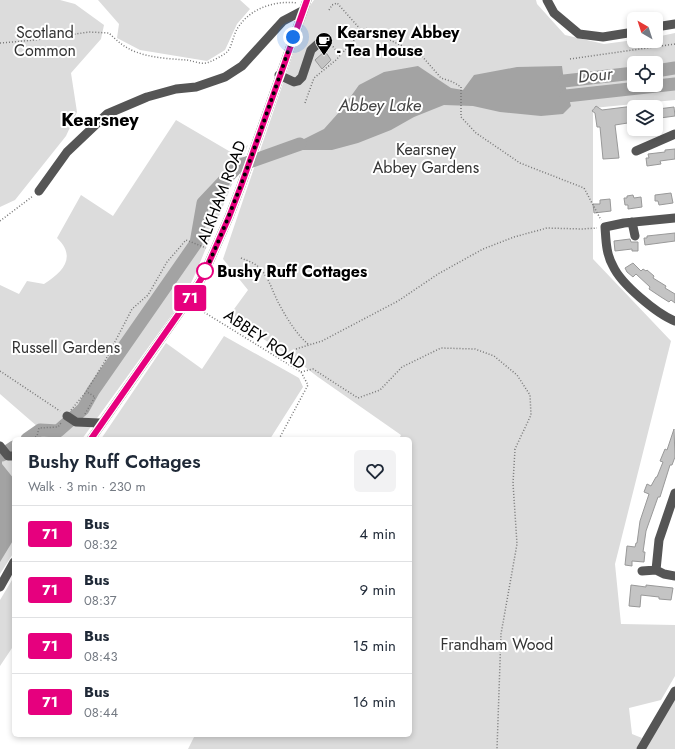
<!DOCTYPE html>
<html lang="en">
<head>
<meta charset="utf-8">
<style>
  :root { --surface:#fff; --page:#f2f2f3; --text:#1f2937; --muted:#747a83; --line:#e0e1e3 }
  body { margin:0; font-family:Jost,sans-serif; background:var(--page); color:var(--text); height:100vh; display:flex; flex-direction:column; font-size:15px; white-space:nowrap }
  * { box-sizing:border-box; margin:0 }
  p { font-size:13px; color:var(--muted) }
  .icon { flex:none; width:22px; height:22px; fill:none; stroke:currentColor; stroke-width:2; stroke-linecap:round; stroke-linejoin:round }
  .map { position:relative; flex:1; overflow:hidden }
  .side { position:absolute; left:12px; top:437px; width:400px; height:300px; display:flex; flex-direction:column; background:var(--surface); border-radius:6px; box-shadow:0 2px 6px #0003 }
  .side>* { flex:none }
  .badge { padding:0 8px; border-radius:3px; font-size:14px; line-height:26px }
  .needle { width:26px; rotate:321deg }
  .buttons { position:absolute; left:627px; top:12px; display:grid; gap:8px }
  .buttons a { display:grid; place-items:center; width:36px; height:36px; border-radius:6px; background:var(--surface); box-shadow:0 2px 6px #0003; font-size:20px }
  .you { position:absolute; width:20px; height:20px; margin:-10px; border:3px solid #fff; border-radius:50%; background:#1a73e8; box-shadow:0 0 0 6px #1a73e833 }
  .map>.badge { position:absolute; translate:-50% -50%; box-shadow:0 0 0 2px #fff }
  .round { display:grid; place-items:center; flex:none; width:42px; height:42px; border-radius:6px; background:var(--page) }
  .head { display:flex; align-items:center; justify-content:space-between; height:68px; padding:0 16px }
  h1 { font-size:19px; font-weight:600; line-height:30px }
  ul { padding:0; list-style:none }
  li { display:flex; align-items:center; gap:12px; height:56px; padding:0 16px; border-top:1px solid var(--line) }
  li div { flex:1 }
  li b { display:block; font-size:15px }
  li em { font-style:normal }
  li .badge { min-width:44px; font-weight:700; text-align:center }
  .map>svg:first-child { display:block }
  .green { fill:#dcdcdc; fill-rule:evenodd }
  .water { fill:#a3a3a3 }
  .lines { fill:none; stroke-linecap:round; stroke-linejoin:round }
  .river { stroke:#a3a3a3; stroke-width:13 }
  .building { fill:#c4c4c4; stroke:#999 }
  .path { stroke:#777; stroke-width:1.5; stroke-dasharray:1 2; stroke-linecap:butt }
  .minor { stroke:#555; stroke-width:9 }
  .line-casing { stroke:#fff; stroke-width:9 }
  .line { stroke:#e6007e; stroke-width:6 }
  .walk { stroke:#000; stroke-width:4; stroke-dasharray:0 7.2 }
  .stop-dot { fill:#fff; stroke:#e6007e; stroke-width:2 }
  .labels { text-anchor:middle; stroke-width:4; stroke-linejoin:round; paint-order:stroke }
  .park-label { font-size:16px; fill:#333; stroke:#fff }
  .poi-label { font-size:16px; font-weight:bold; fill:#000; stroke:#fff; text-anchor:start }
  .street-label { font-size:16px; fill:#000; stroke:#fff }
  .stop-label { font-size:16px; font-weight:bold; fill:#000; stroke:#fff; text-anchor:start }
  .water-label { font-size:17px; font-style:italic; fill:#444; stroke:#fff }
  .quarter-label { font-size:18px; font-weight:bold; fill:#000; stroke:#fff }
</style>
</head>
<body>
<div class="map">
<svg width="675" height="749" viewBox="0 0 675 749">
  <rect width="100%" height="100%" fill="#fff"/>
  <path class="green" d="M0,0H60L75,4L104,25L101,39L71,73L77,112L66,136L15,200L0,207Z
    M98,0H240L250,9L237,24L225,50L207,61L140,50L117,38L119,24Z
    M314,0H536L537,4L565,35L604,44L634,40V41H656V37L675,33V100L593,108V259L671,341L615,564L621,624L675,625V676L661,700L629,708L632,734L642,738L636,749H188L195,735H410V439H399L401,435L318,377L301,364L229,316L248,290L223,259L309,7ZM634,63H656V85H634Z
    M176,120L234,154L248,145L197,270L184,298L82,439H21L38,427L0,394V285L19,294L27,281L44,284C63,272 77,257 57,238L81,195L113,216Z
    M224,336L299,378L303,387L270,439H101L166,343L202,369Z
    M0,441L7,449L14,444V552L0,574Z
    M12,580L14,581V645L0,666V600Z
    M675,691V749H641Z"/>
  <path class="water" d="M418,66L451,88L463,90L474,75L517,67L562,66L564,81L571,106L563,114L541,116L500,112L473,106L444,105L414,117L391,130L358,143L332,150H301L300,141L324,129L341,110L359,85L384,72Z
    M2,455V464L14,479V539L0,562V456Z"/>
  <g class="lines">
    <path class="river" d="M656,71L675,68
      M564,81L634,73
      M566,96L675,84
      M27,439L40,430L58,431L83,409L93,391L196,243L203,203L238,166L300,144
      M2,455L14,447"/>
  </g>
  <path class="building" d="M325,51L331,60L322,69L315,60Z
    M596,106L602,110L634,106V122L615,125L619,158L603,159L600,127H597L595,113L592,111Z
    M674,107L675,116L660,118L658,109Z
    M675,149V159L660,161L661,164L647,166L646,158H649L648,154L665,152V150Z
    M671,193L673,203L659,205L658,201H655V195Z
    M633,195L634,198L641,197L642,207L628,209V205H625L624,198H627V196Z
    M610,199L611,211L594,213L593,204H600V200Z
    M675,233V241L645,245L644,238H647V236Z
    M630,239L631,242H638V251H632V249L615,251L614,241Z
    M633,263L641,271L643,269L646,271L647,270L654,276L653,278L666,286L665,288L675,294V303L671,300L669,302L661,297L649,289L650,287L636,274L633,277L627,272L625,268Z
    M674,429L675,457L672,465H670L660,497H658L646,531L643,552H645L644,562L632,561V566L625,565L627,546L635,547L636,543H637L640,521L649,494L644,492L647,484L651,486L656,477H657L663,462L660,461L665,449L667,450Z
    M631,585L646,587V585L673,588L671,600L659,599V597L641,595L640,607L629,606Z"/>
  <g class="lines">
    <path class="path" d="M329,10L332,5L337,3L362,31
      M329,42L340,55
      M0,43L35,40L89,32L109,33C117,41 125,48 136,52C152,58 171,59 187,60C193,61 200,64 206,63C209,63 224,55 227,52C232,47 233,36 237,29C249,9 274,0 297,3
      M570,59L675,44
      M305,103L314,78L336,60L365,28L421,55L441,78L453,82L461,87V117L476,133L520,163L584,188L601,220
      M0,221L33,196
      M241,258C245,260 249,261 253,263C267,271 271,288 278,302C286,317 296,334 309,345
      M194,306L301,372L308,385L279,439
      M296,349L322,341L398,301L438,274L483,249L514,237L547,228L582,229L597,228
      M0,371L60,411
      M301,372L313,369L358,398L380,390L402,367L441,348L475,349L494,356L517,375L530,395L531,415L515,449L513,483L517,544L501,634L497,749
      M71,410L86,392L105,361L132,309L148,295L167,262L186,240L206,248
      M85,414L95,397L87,392
      M33,439L37,436L39,428L58,427L61,423"/>
    <path class="minor" d="M547,0L554,13L579,34L603,37L634,32
      M656,27L675,24
      M279,75L294,82L298,81L302,77L311,50L321,41
      M636,151L675,134
      M39,191L67,152L107,114L147,97L176,89L196,87L225,77L242,66L283,21L302,11
      M675,218L624,223L605,227C606,240 606,254 613,266C621,284 657,314 675,321
      M632,222L635,236
      M67,416L76,422L100,423
      M91,439L187,302L203,276L229,217L241,186L307,0
      M0,446L8,456H14
      M656,570L659,540L675,493
      M642,571L656,570L664,574L675,576
      M0,587L14,562
      M641,749L675,691"/>
  </g>
  <g class="lines">
    <defs>
      <path id="line" d="M91,439L187,302L203,276L229,217L241,186L307,0"/>
    </defs>
    <use href="#line" class="line-casing"/>
    <use href="#line" class="line"/>
    <path class="walk" d="M205,271L203,276C239,198 265,118 293,37"/>
  </g>
  <defs>
    <symbol id="cafe-pin" viewBox="-11 -11 22 30"><path d="M0 17L-7.5 6A9.5 9.5 0 1 1 7.5 6Z" fill="#000" stroke="#fff"/><path d="M-5.5-4.5H6V0H3Q3 3.5 0 3.5H-2.5Q-5.5 3.5-5.5 0ZM3-3.2v2h1.7v-2ZM-6 4.5H4V6H-6Z" fill="#fff"/></symbol>
  </defs>
  <g fill-rule="evenodd">
    <use href="#cafe-pin" x="314" y="31" width="20" height="27"/>
  </g>
  <circle class="stop-dot" cx="205" cy="271" r="8"/>
  <g class="labels">
    <g class="park-label">
      <text x="45" y="38">Scotland<tspan x="45" dy="18">Common</tspan></text>
      <text x="426" y="155">Kearsney<tspan x="426" dy="18">Abbey Gardens</tspan></text>
      <text x="66" y="353">Russell Gardens</text>
      <text x="497" y="650">Frandham Wood</text>
    </g>
    <g class="poi-label">
      <text x="337" y="38">Kearsney Abbey<tspan x="337" dy="18">- Tea House</tspan></text>
    </g>
    <g class="street-label">
      <text transform="translate(221 192) rotate(-69)" y="6">ALKHAM ROAD</text>
      <text transform="translate(265 339) rotate(34)" y="6">ABBEY ROAD</text>
    </g>
    <g class="stop-label">
      <text x="217" y="277">Bushy Ruff Cottages</text>
    </g>
    <g class="water-label">
      <text transform="translate(595 75) rotate(-6)" y="6">Dour</text>
      <text x="380" y="111">Abbey Lake</text>
    </g>
    <g class="quarter-label">
      <text x="100" y="126">Kearsney</text>
    </g>
  </g>
</svg>
<div class="buttons">
<a><svg class="needle" viewBox="-14 -14 28 28"><path d="M0-13l5 13h-10z" fill="#e53935"/><path d="M0 13l5-13h-10z" fill="#747a83"/></svg></a>
<a><svg class="icon" aria-label="locate" viewBox="0 0 24 24"><circle cx="12" cy="12" r="6"/><path d="M12 2v4M12 18v4M2 12h4M18 12h4"/></svg></a>
<a><svg class="icon" aria-label="layers" viewBox="0 0 24 24"><path d="M12 4l9 5-9 5-9-5zM3 14l9 5 9-5"/></svg></a>
</div>
<div class="you" style="left:293px;top:37px"></div>
<b class="badge" style="left:190px;top:298px;background:#e6007e;color:#fff">71</b>
<section class="side">
<div class="head"><div><h1>Bushy Ruff Cottages</h1><p>Walk · 3 min · 230 m</p></div><a class="round"><svg class="icon" aria-label="heart" viewBox="0 0 24 24"><path d="M12 20l-8-8c-3-5 5-10 8-4 3-6 11-1 8 4z"/></svg></a></div>
<ul>
<li><span class="badge" style="background:#e6007e;color:#fff">71</span><div><b>Bus</b><p>08:32</p></div><em>4 min</em></li>
<li><span class="badge" style="background:#e6007e;color:#fff">71</span><div><b>Bus</b><p>08:37</p></div><em>9 min</em></li>
<li><span class="badge" style="background:#e6007e;color:#fff">71</span><div><b>Bus</b><p>08:43</p></div><em>15 min</em></li>
<li><span class="badge" style="background:#e6007e;color:#fff">71</span><div><b>Bus</b><p>08:44</p></div><em>16 min</em></li>
</ul>
</section>
</div>
</body>
</html>
